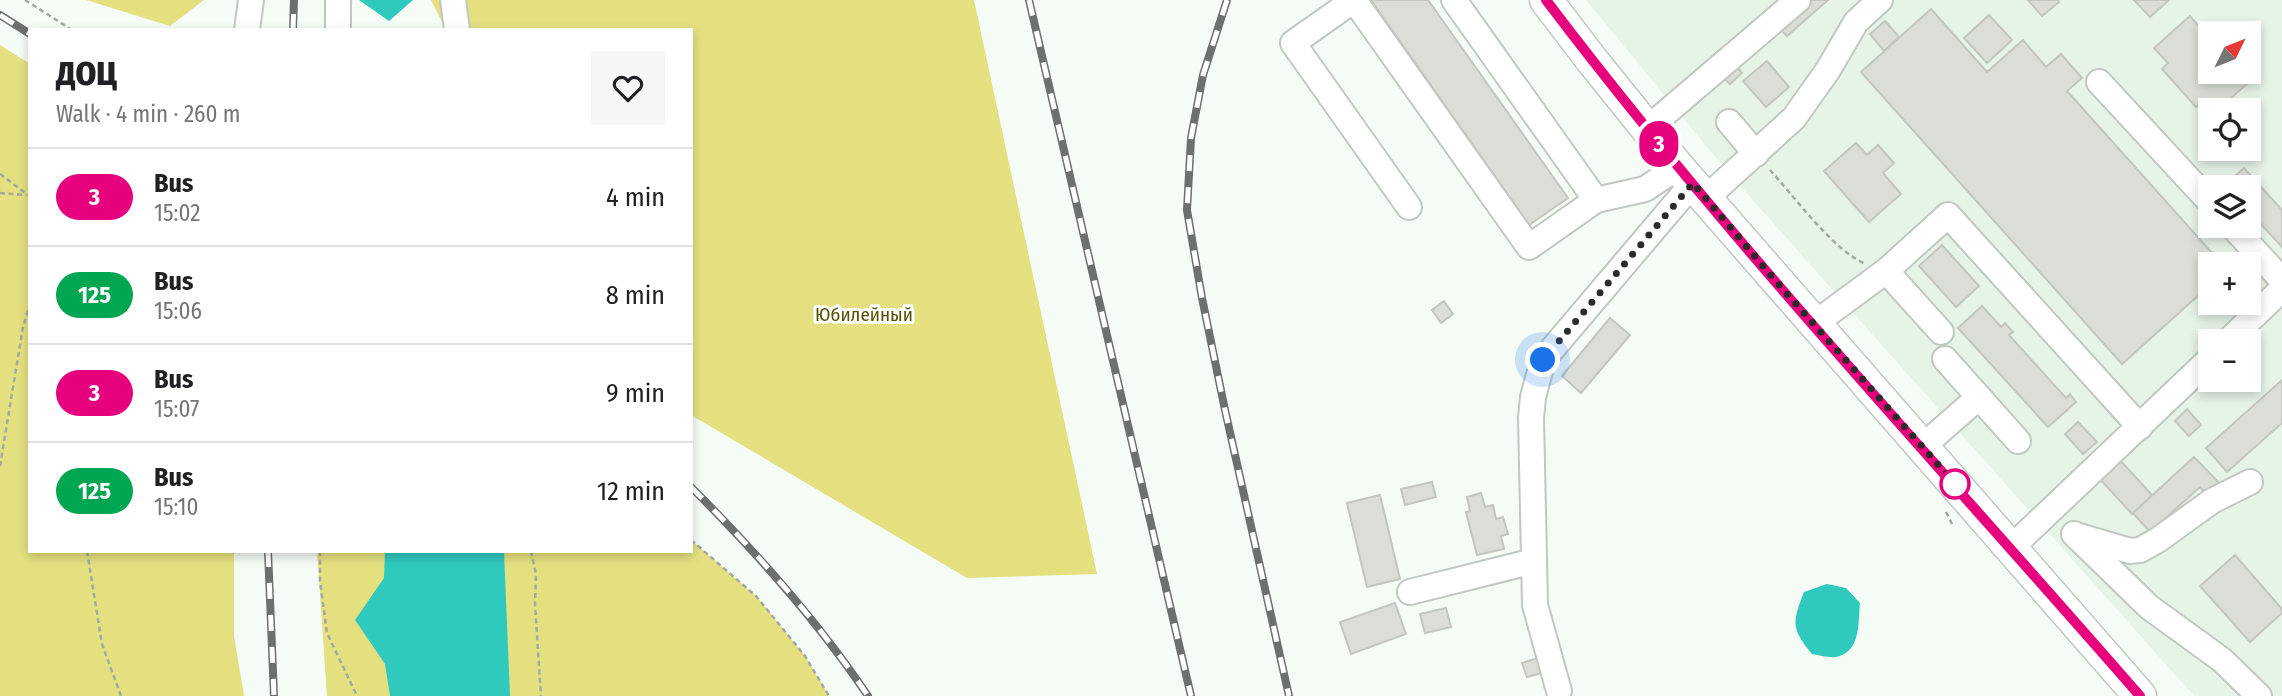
<!DOCTYPE html>
<html lang="en">
<head>
<meta charset="utf-8">
<style>
  :root { --surface:#fff; --page:#f6f6f6; --text:#202124; --muted:#757577; --line:#e0e0e0 }
  body { margin:0; font-family:"Fira Sans Condensed",sans-serif; background:var(--page); color:var(--text); height:100vh; display:flex; flex-direction:column; font-size:26px; white-space:nowrap }
  * { box-sizing:border-box; margin:0 }
  p { font-size:23px; color:var(--muted) }
  .icon { flex:none; width:38px; height:38px; fill:none; stroke:currentColor; stroke-width:2; stroke-linecap:round; stroke-linejoin:round }
  .map { position:relative; flex:1; overflow:hidden }
  .details { position:absolute; left:28px; top:28px; width:665px; height:525px; display:flex; flex-direction:column; background:var(--surface); border-radius:0px; box-shadow:0 4px 10px #0003 }
  .details>* { flex:none }
  .badge { padding:0 14px; border-radius:23px; font-size:24px; line-height:46px }
  .needle { width:46px; rotate:47deg }
  .fabs { position:absolute; left:2198px; top:21px; display:grid; gap:14px }
  .fabs a { display:grid; place-items:center; width:63px; height:63px; border-radius:0px; background:var(--surface); box-shadow:0 4px 10px #0003; font-size:35px }
  .you { position:absolute; width:35px; height:35px; margin:-18px; border:5px solid #fff; border-radius:50%; background:#1a73e8; box-shadow:0 0 0 10px #1a73e833 }
  .map>.badge { position:absolute; translate:-50% -50%; box-shadow:0 0 0 4px #fff }
  .round { display:grid; place-items:center; flex:none; width:74px; height:74px; border-radius:0px; background:var(--page) }
  .summary { display:flex; align-items:center; justify-content:space-between; height:119px; padding:0 28px }
  h1 { font-size:33px; font-weight:800; line-height:52px }
  ul { padding:0; list-style:none }
  li { display:flex; align-items:center; gap:21px; height:98px; padding:0 28px; border-top:2px solid var(--line) }
  li div { flex:1 }
  li b { display:block; font-size:26px }
  li em { font-style:normal }
  li .badge { min-width:77px; font-weight:700; text-align:center }
  .map>svg:first-child { display:block }
  .built { fill:#e6f3e7; fill-rule:evenodd }
  .green { fill:#e4e080 }
  .water { fill:#2fc9be }
  .building { fill:#dbded6; stroke:#c3c6bf; stroke-width:2 }
  .lines { fill:none; stroke-linecap:round; stroke-linejoin:round }
  .minor-casing { stroke:#c1c8c2; stroke-width:28 }
  .major-casing { stroke:#c1c8c2; stroke-width:35 }
  .path { stroke:#a3a8a3; stroke-width:2.5; stroke-dasharray:5 3.5; stroke-linecap:butt }
  .minor { stroke:#fff; stroke-width:24 }
  .major { stroke:#fff; stroke-width:32 }
  .rail-casing { stroke:#6d716d; stroke-width:8 }
  .rail { stroke:#fff; stroke-width:5; stroke-dasharray:16; stroke-linecap:butt }
  .line-casing { stroke:#fff; stroke-width:16 }
  .line { stroke:#e6007e; stroke-width:10 }
  .walk { stroke:#292c29; stroke-width:7; stroke-dasharray:0 12.6 }
  .stop-dot { fill:#fff; stroke:#e6007e; stroke-width:3.5 }
  .labels { text-anchor:middle; stroke-width:6; stroke-linejoin:round; paint-order:stroke }
  .park-label { font-size:19px; fill:#545100; stroke:#fff }
</style>
</head>
<body>
<div class="map">
<svg width="2282" height="696" viewBox="0 0 2282 696">
  <rect width="100%" height="100%" fill="#f5fcf5"/>
  <path class="built" d="M1586,0H2282V696H2194L1725,169ZM2210,33H2249V72H2210ZM2210,110H2249V149H2210ZM2210,187H2249V226H2210ZM2210,264H2249V303H2210ZM2210,341H2249V380H2210Z"/>
  <path class="green" d="M86,0H204L170,26Z
    M431,0H974L1097,574L967,578L691,415V30H446Z
    M0,45L30,64V551H234V636L244,696H0Z
    M691,540L756,596L805,656L829,696H327L317,551H691Z"/>
  <path class="water" d="M359,0H413L389,21Z
    M385,551H504L510,696H390L385,664L355,620L384,578Z
    M1827,584L1846,588L1860,603C1858,623 1861,652 1836,657C1829,658 1819,655 1812,654C1791,628 1792,623 1804,592Z"/>
  <path class="building" d="M1371,0H1428L1568,198L1529,225Z
    M1806,0H1828L1787,36L1777,25Z
    M2028,0H2058L2059,2L2042,16Z
    M2134,0H2169L2150,17Z
    M1931,9L1987,72L2023,40L2046,67L2061,54L2082,78L2067,91L2222,264H2210V285L2122,364L1861,72Z
    M1989,15L2012,40L1987,63L1964,38Z
    M2190,16L2210,39V72H2240L2249,82L2218,110L2210,111L2202,102L2196,107L2162,69L2168,63L2154,48Z
    M1885,21L1899,37L1884,51L1870,34Z
    M1767,61L1789,87L1766,107L1743,81Z
    M1737,67L1742,73L1730,84L1724,78Z
    M1856,143L1867,155L1878,145L1894,163L1883,173L1901,194L1869,222L1824,171Z
    M2244,168L2282,210V247L2249,211V187H2227L2225,185Z
    M1942,245L1979,286L1956,307L1919,266Z
    M1444,301L1453,314L1441,323L1432,310Z
    M1982,306L2001,327L2005,323L2013,332L2009,335L2066,398L2070,394L2076,402L2048,427L1958,328Z
    M1610,318L1630,335L1581,393L1562,376Z
    M2282,380V423L2227,472L2206,448Z
    M2187,409L2201,425L2189,436L2175,421Z
    M2078,422L2097,442L2083,454L2065,434Z
    M2194,457L2221,485L2208,497L2200,487L2150,532L2133,513Z
    M2118,458L2152,495L2132,514L2098,477Z
    M1432,482L1436,497L1405,505L1401,489Z
    M1481,493L1485,507L1493,505L1496,519L1503,517L1508,534L1501,536L1504,549L1477,555L1466,512L1470,511L1467,497Z
    M1380,495L1400,579L1367,587L1347,503Z
    M2235,555L2282,609V613L2250,642L2200,586Z
    M1395,603L1406,634L1351,654L1340,622Z
    M1446,608L1451,627L1425,633L1420,614Z
    M1538,658L1542,673L1527,677L1522,663Z"/>
  <g class="lines">
    <defs>
      <path id="minor" d="M453,0L457,30
        M1354,0L1529,247L1596,200L1645,189L1678,167
        M1354,0L1293,43L1409,207
        M1454,0L1596,200
        M247,30L251,0
        M338,30V0
        M2099,82L2210,202
        M1729,122L1756,154
        M1647,129L1798,0
        M1706,198L1794,118L1828,70L1856,22L1880,0
        M2232,226L2282,280
        M1886,271L1941,332
        M1814,324L1886,271L1948,215L2140,427
        M2228,341L2282,289
        M1945,359L2018,441
        M1922,447L1979,397
        M2074,534L2149,607L2222,660L2259,696
        M2079,536L2130,551L2140,550L2158,540L2212,501L2250,482
        M2012,547L2210,359
        M1410,592L1534,561
        M1559,691L1535,605L1531,418L1533,397L1543,360L1693,183"/>
      <path id="major" d="M1546,0L1591,59L1678,167L2140,696"/>
    </defs>
    <use href="#minor" class="minor-casing"/>
    <use href="#major" class="major-casing"/>
    <path class="path" d="M25,0L72,30
      M1770,170C1793,195 1833,250 1864,263
      M0,174L28,195
      M0,193L26,195
      M0,466L23,327L30,304
      M1946,512L1952,524
      M691,540L756,596L805,656L829,696
      M87,551L102,644L121,696
      M320,551V581L327,633L357,696
      M531,551L536,574L535,604L541,696"/>
    <use href="#minor" class="minor"/>
    <use href="#major" class="major"/>
    <defs>
      <path id="rail" d="M1029,0L1191,696
        M1227,0L1203,75L1191,138L1187,210L1202,298L1225,410L1289,696
        M0,15L30,34
        M293,30L294,0
        M691,487C756,552 817,620 868,696
        M268,551L274,696"/>
    </defs>
    <use href="#rail" class="rail-casing"/>
    <use href="#rail" class="rail"/>
  </g>
  <g class="lines">
    <defs>
      <path id="line" d="M1546,0C1730,243 1940,466 2140,696"/>
    </defs>
    <use href="#line" class="line-casing"/>
    <use href="#line" class="line"/>
    <path class="walk" d="M1543,360L1693,183L1774,279L1958,487L1955,484"/>
  </g>
  <circle class="stop-dot" cx="1955" cy="484" r="14"/>
  <g class="labels">
    <g class="park-label">
      <text x="864" y="321">Юбилейный</text>
    </g>
  </g>
</svg>
<div class="fabs">
<a><svg class="needle" viewBox="-14 -14 28 28"><path d="M0-13l5 13h-10z" fill="#e53935"/><path d="M0 13l5-13h-10z" fill="#757577"/></svg></a>
<a><svg class="icon" aria-label="locate" viewBox="0 0 24 24"><circle cx="12" cy="12" r="6"/><path d="M12 2v4M12 18v4M2 12h4M18 12h4"/></svg></a>
<a><svg class="icon" aria-label="layers" viewBox="0 0 24 24"><path d="M12 4l9 5-9 5-9-5zM3 14l9 5 9-5"/></svg></a>
<a>+</a>
<a>−</a>
</div>
<div class="you" style="left:1543px;top:360px"></div>
<b class="badge" style="left:1659px;top:144px;background:#e6007e;color:#fff">3</b>
<section class="details">
<div class="summary"><div><h1>ДОЦ</h1><p>Walk · 4 min · 260 m</p></div><a class="round"><svg class="icon" aria-label="heart" viewBox="0 0 24 24"><path d="M12 20l-8-8c-3-5 5-10 8-4 3-6 11-1 8 4z"/></svg></a></div>
<ul>
<li><span class="badge" style="background:#e6007e;color:#fff">3</span><div><b>Bus</b><p>15:02</p></div><em>4 min</em></li>
<li><span class="badge" style="background:#00a651;color:#fff">125</span><div><b>Bus</b><p>15:06</p></div><em>8 min</em></li>
<li><span class="badge" style="background:#e6007e;color:#fff">3</span><div><b>Bus</b><p>15:07</p></div><em>9 min</em></li>
<li><span class="badge" style="background:#00a651;color:#fff">125</span><div><b>Bus</b><p>15:10</p></div><em>12 min</em></li>
</ul>
</section>
</div>
</body>
</html>
